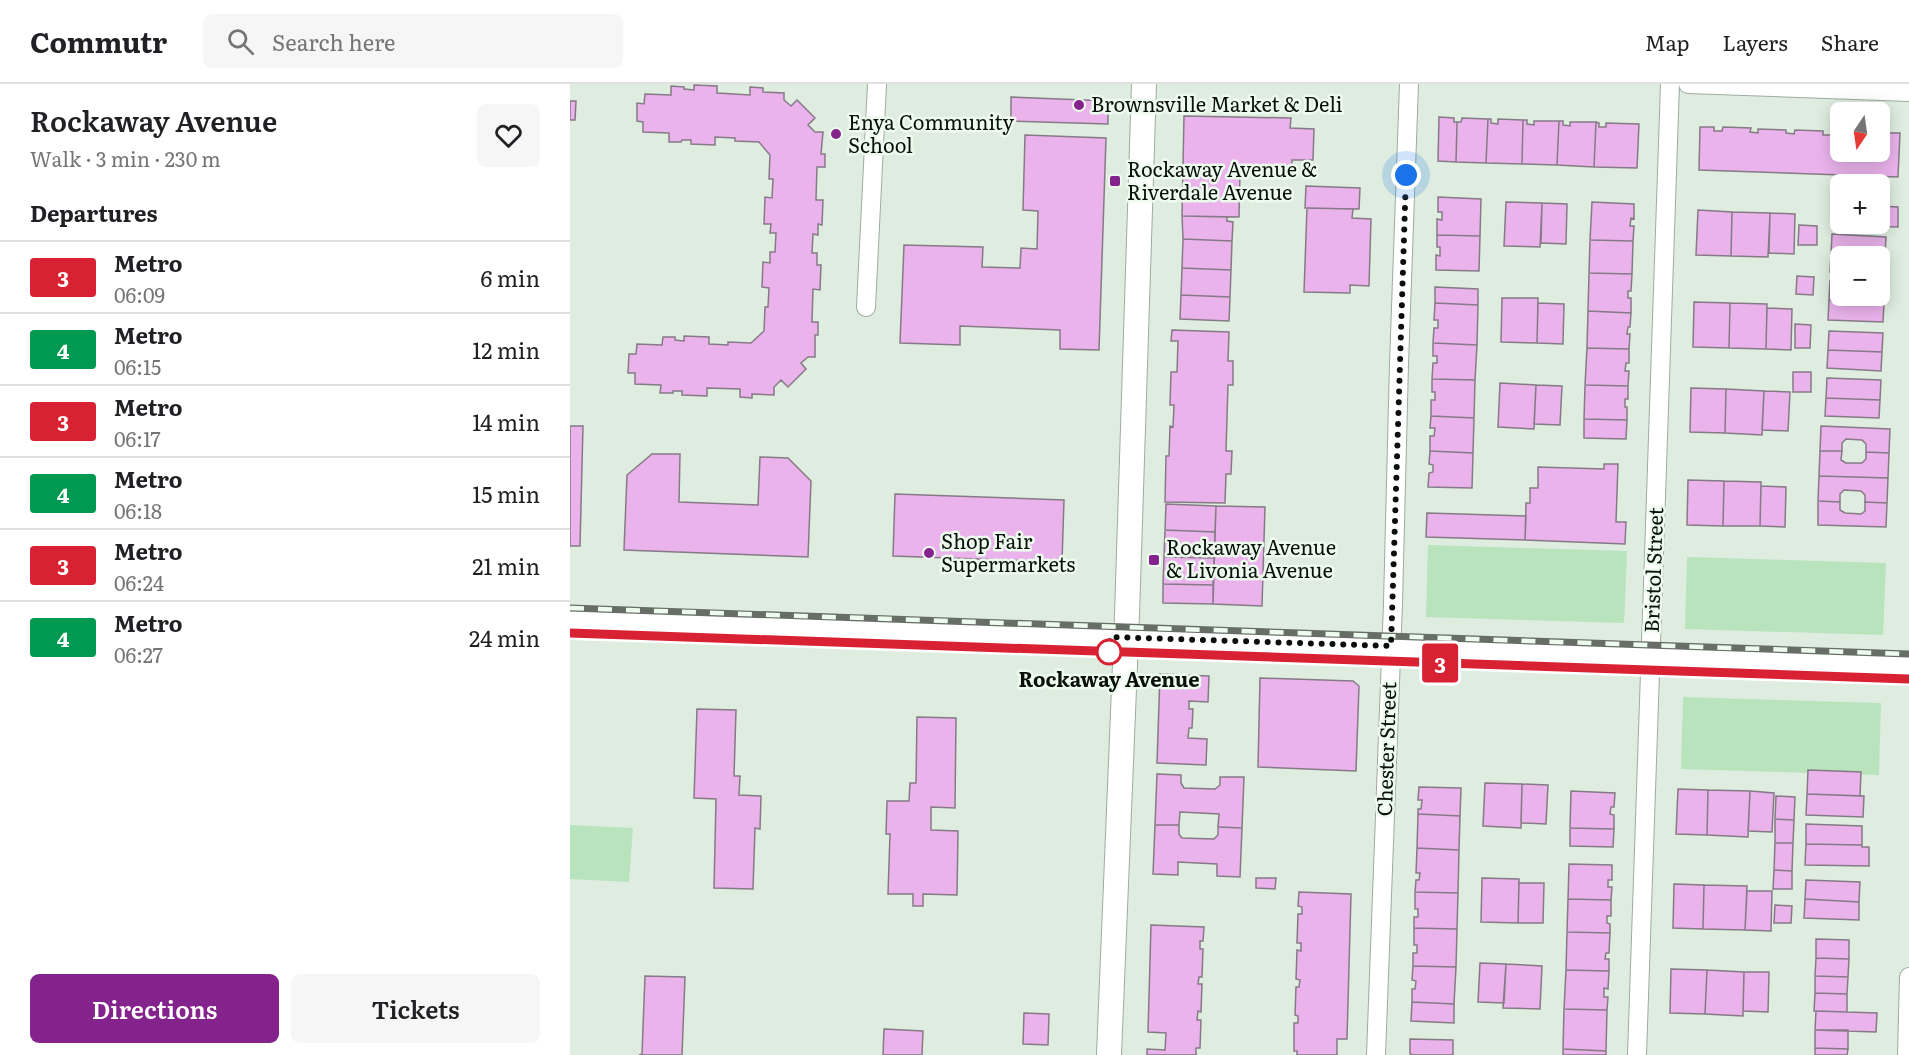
<!DOCTYPE html>
<html lang="en">
<head>
<meta charset="utf-8">
<style>
  :root { --surface:#fff; --page:#f6f6f6; --text:#202124; --muted:#757577; --line:#e0e0e0; --accent:#85238c }
  body { margin:0; font-family:Literata,serif; background:var(--page); color:var(--text); height:100vh; display:flex; flex-direction:column; font-size:22px; white-space:nowrap }
  * { box-sizing:border-box; margin:0 }
  p { font-size:20px; color:var(--muted) }
  .icon { flex:none; width:33px; height:33px; fill:none; stroke:currentColor; stroke-width:2; stroke-linecap:round; stroke-linejoin:round }
  .map { position:relative; flex:1; overflow:hidden }
  .sheet { display:flex; flex-direction:column; background:var(--surface); width:570px }
  .sheet>* { flex:none }
  .badge { padding:0 12px; border-radius:4px; font-size:21px; line-height:39px }
  .needle { width:39px; rotate:193deg }
  .tools { position:absolute; left:1260px; top:18px; display:grid; gap:12px }
  .tools a { display:grid; place-items:center; width:60px; height:60px; border-radius:9px; background:var(--surface); box-shadow:0 3px 15px #0003; font-size:30px }
  .you { position:absolute; width:30px; height:30px; margin:-15px; border:4px solid #fff; border-radius:50%; background:#1a73e8; box-shadow:0 0 0 9px #1a73e833 }
  .map>.badge { position:absolute; translate:-50% -50%; box-shadow:0 0 0 3px #fff }
  h2 { padding:0 30px; font-size:22px; line-height:54px }
  .round { display:grid; place-items:center; flex:none; width:63px; height:63px; border-radius:9px; background:var(--page) }
  .overview { display:flex; align-items:center; justify-content:space-between; height:102px; padding:0 30px }
  h1 { font-size:28px; font-weight:600; line-height:45px }
  .primary-button { display:flex; gap:12px; margin-top:auto; padding:12px 30px }
  .primary-button a { flex:1; height:69px; border-radius:9px; background:var(--accent); color:#fff; font-size:24px; font-weight:600; line-height:69px; text-align:center }
  .primary-button a+a { background:var(--page); color:var(--text) }
  ul { padding:0; list-style:none }
  li { display:flex; align-items:center; gap:18px; height:72px; padding:0 30px; border-top:2px solid var(--line) }
  li div { flex:1 }
  li b { display:block; font-size:22px }
  li em { font-style:normal }
  li .badge { min-width:66px; font-weight:700; text-align:center }
  header { display:flex; align-items:center; gap:36px; box-sizing:border-box; height:84px; padding:0 30px; background:var(--surface); border-bottom:2px solid var(--line) }
  header strong { font-size:28px }
  nav { display:flex; gap:33px; margin-inline-start:auto; font-size:21px }
  .search { width:420px; height:54px; background:var(--page); display:flex; align-items:center; gap:15px; box-sizing:border-box; padding:0 21px; border-radius:9px; color:var(--muted); font-size:22px }
  main { display:flex; flex:1; min-height:0 }
  .map>svg:first-child { display:block }
  .green { fill:#b8e3bc }
  .building { fill:#eab3ec; stroke:#867a86; stroke-width:1.5 }
  .lines { fill:none; stroke-linecap:round; stroke-linejoin:round }
  .street-casing { stroke:#9eac9f; stroke-width:20 }
  .secondary-casing { stroke:#9eac9f; stroke-width:26 }
  .street { stroke:#fff; stroke-width:18 }
  .secondary { stroke:#fff; stroke-width:24 }
  .rail-casing { stroke:#666e66; stroke-width:7 }
  .rail { stroke:#ecfbed; stroke-width:4.5; stroke-dasharray:14; stroke-linecap:butt }
  .line-casing { stroke:#fff; stroke-width:14 }
  .line { stroke:#d82233; stroke-width:9 }
  .walk { stroke:#0b0f0b; stroke-width:6; stroke-dasharray:0 10.8 }
  .poi-dot { fill:#85238c; stroke:#ecfbed; stroke-width:2 }
  .stop-dot { fill:#fff; stroke:#d82233; stroke-width:3 }
  .labels { text-anchor:middle; stroke-width:5; stroke-linejoin:round; paint-order:stroke }
  .poi-label { font-size:20px; fill:#0b0f0b; stroke:#ecfbed; text-anchor:start }
  .street-label { font-size:20px; fill:#0b0f0b; stroke:#ecfbed }
  .stop-label { font-size:20px; font-weight:bold; fill:#0b0f0b; stroke:#ecfbed }
</style>
</head>
<body>
<header>
<strong>Commutr</strong>
<div class="search"><svg class="icon" aria-label="search" viewBox="0 0 24 24"><circle cx="10" cy="10" r="6"/><path d="M15 15l6 6"/></svg>Search here</div>
<nav><a>Map</a><a>Layers</a><a>Share</a></nav>
</header>
<main>
<section class="sheet">
<div class="overview"><div><h1>Rockaway Avenue</h1><p>Walk · 3 min · 230 m</p></div><a class="round"><svg class="icon" aria-label="heart" viewBox="0 0 24 24"><path d="M12 20l-8-8c-3-5 5-10 8-4 3-6 11-1 8 4z"/></svg></a></div>
<h2>Departures</h2>
<ul>
<li><span class="badge" style="background:#d82233;color:#fff">3</span><div><b>Metro</b><p>06:09</p></div><em>6 min</em></li>
<li><span class="badge" style="background:#009952;color:#fff">4</span><div><b>Metro</b><p>06:15</p></div><em>12 min</em></li>
<li><span class="badge" style="background:#d82233;color:#fff">3</span><div><b>Metro</b><p>06:17</p></div><em>14 min</em></li>
<li><span class="badge" style="background:#009952;color:#fff">4</span><div><b>Metro</b><p>06:18</p></div><em>15 min</em></li>
<li><span class="badge" style="background:#d82233;color:#fff">3</span><div><b>Metro</b><p>06:24</p></div><em>21 min</em></li>
<li><span class="badge" style="background:#009952;color:#fff">4</span><div><b>Metro</b><p>06:27</p></div><em>24 min</em></li>
</ul>
<div class="primary-button"><a>Directions</a><a>Tickets</a></div>
</section>
<div class="map">
<svg width="1339" height="971" viewBox="0 0 1339 971">
  <rect width="100%" height="100%" fill="#dfede0"/>
  <path class="green" d="M858,461L1057,467L1054,539L856,533Z
    M1117,473L1316,479L1313,551L1115,545Z
    M1113,613L1311,619L1309,691L1111,685Z
    M0,741L63,744L59,798L0,795Z"/>
  <path class="building" d="M124,1L147,2V9L180,11V3L193,4V8L214,9V16L221,22L227,16L245,34L238,41L245,48H253L251,70H255V83H247L246,116H253L252,141L248,140V151L243,150L242,169H247V181H251L250,206L243,205L242,238H248V251H245V273H238L231,279L236,285L218,303L211,296L204,303V311L182,310V314L170,313V305L137,304V312L112,311V307H103V309H90L91,301L65,300V289H58L59,270H66L67,260L92,261L93,253H105V256L114,257V252L139,253V260L158,261V258L181,259L194,247L195,223H198L199,204L192,203L193,178L200,179V168H205L206,149H200L201,140H194L195,113L202,114L203,95H199L200,71L189,58L165,57V54L145,53V61L121,60V56H112L111,58H99V49L73,48V38L67,37V19L74,20L75,10L101,11V2L114,3V5L124,6Z
    M441,13L538,17V40L441,37Z
    M0,17H6L5,36H0Z
    M614,32L721,34L720,44L744,45L743,76H722V85H703V90L670,89L669,133L612,132Z
    M869,33L884,34V38H887L886,78L868,77Z
    M892,34L918,35L916,79L886,78L887,38H891Z
    M918,35H921V39L928,40V35L953,36L952,80L916,79Z
    M953,36H957V40L964,41V37H989L987,81L952,80Z
    M989,37H993V41L1000,42V38H1026L1024,83L987,81Z
    M1026,38L1029,39V43H1036V39L1069,40L1067,84L1024,83Z
    M1130,43H1144V47H1152L1153,43L1181,44L1180,48L1188,49V45L1216,46V49L1224,50L1225,46L1253,47V51H1261V47H1270V68H1310V49H1330L1328,93L1129,86Z
    M455,51L536,54L529,266L490,265V246L390,242V261L330,259L334,161L413,163L412,183L450,184L451,164L467,165L468,127L453,126Z
    M736,102L790,104L789,125L735,124Z
    M868,113L911,115L910,152L867,151V135L872,136V128H868Z
    M936,118L972,119L970,163L934,162Z
    M1022,118L1064,120V135L1061,134L1060,142H1064L1063,157L1020,156Z
    M972,119L997,120L996,160L971,159Z
    M1310,122L1328,123V143L1274,141V140H1310Z
    M737,124L783,125L782,134L801,135L799,202L780,201V209L734,208Z
    M1128,126L1162,128L1161,172L1126,171Z
    M1162,128L1200,129L1198,173L1161,172Z
    M1200,129L1225,130L1224,170L1199,169Z
    M612,132L657,133V137L663,138L662,157L613,155Z
    M1229,141L1247,142V161H1228Z
    M1262,150L1316,153L1315,172L1261,170Z
    M867,151L910,152L909,187L866,186V171L870,172V163H867Z
    M613,155L662,157L661,186L612,184Z
    M1020,156L1063,157L1062,190L1019,189Z
    M1261,170L1315,172V191L1310,190V172H1270V189L1260,188Z
    M612,184L661,186L660,213L611,211Z
    M1019,189L1062,190L1061,207H1058V214H1061V229L1018,227Z
    M1227,192L1244,193L1243,211L1226,210Z
    M1260,197L1270,198V212H1310V199L1314,200V219L1259,216Z
    M865,203L908,205V221L865,219Z
    M611,211L660,213L659,237L610,235Z
    M932,214H968L967,259L931,258Z
    M1259,216L1314,219L1313,238L1258,236Z
    M1124,218L1160,219L1159,264L1123,263Z
    M865,219L908,221L907,261L863,259L864,244H868V236H864Z
    M968,219L994,220L993,260L967,259Z
    M1160,219L1197,220L1196,265L1159,264Z
    M1197,224L1222,225L1221,266L1196,265Z
    M1018,227L1061,229L1060,243H1058L1057,250H1060L1059,265L1017,264Z
    M1225,240L1241,241L1240,264H1225Z
    M602,246L659,248L658,277H663V301H658L656,367H662L661,390H656L655,419L595,418L596,372H599L600,342L603,343L604,321H600L601,288H607L608,257H601Z
    M1259,247L1313,249L1312,268L1258,266Z
    M863,259L907,261L905,296L862,295L863,279H867V272H863Z
    M1017,264L1059,265V279H1056L1055,287H1059L1058,302L1015,301Z
    M1258,266L1312,268L1311,287L1257,284Z
    M1223,288H1241V308H1223Z
    M1257,294L1311,296L1310,316L1256,314Z
    M862,295L905,296L904,334L861,332V316H865V308H862Z
    M930,299L966,301L964,345L928,343Z
    M966,301L992,302L990,341L964,340Z
    M1015,301L1058,302V315H1055V323H1057V336L1014,335Z
    M1121,304L1156,305L1155,349L1120,348Z
    M1156,305L1194,307L1192,351L1155,349Z
    M1194,307L1220,308L1218,347L1192,346Z
    M1256,314L1310,316L1309,334L1255,332Z
    M861,332L904,334L903,369L860,367V352H864L865,344H860Z
    M1014,335L1057,336L1056,355L1014,354Z
    M0,342H13L10,462H0Z
    M1251,342L1320,345L1319,369L1296,368V360L1292,356L1276,355L1272,359V367H1250Z
    M860,367L903,369L902,404L858,403L859,389L863,388V381L859,380Z
    M1250,367H1272L1271,376L1276,379H1292L1296,375V368L1319,369L1318,394L1249,392Z
    M82,370H110L109,418L188,421L190,373L218,374L241,397L238,473L54,466L57,391Z
    M1034,380H1048L1046,438H1056L1055,460L955,456L956,419H960V404H968V383L1034,385Z
    M1249,392L1318,394L1317,419L1295,418V411L1291,407L1274,406L1270,410V418L1248,417Z
    M1118,396L1154,397L1153,442L1117,441Z
    M1154,397L1191,398L1190,442H1153Z
    M1191,402L1216,403L1215,443L1190,442Z
    M325,410L494,416L492,478L323,472Z
    M1248,417L1270,418V426L1275,429L1291,430L1295,427V418L1317,419L1316,443L1248,441Z
    M596,420L646,422L645,448L595,446Z
    M646,422L695,423L692,522L643,520Z
    M857,429L956,432L955,456L856,453Z
    M595,446L645,448L644,474L594,473Z
    M594,473L644,474L643,501L593,500Z
    M593,500L643,501V520L593,519Z
    M590,590L639,592L638,618L619,617V625H623L622,644H619L618,654L637,655L636,681L587,679Z
    M690,594L783,597L789,602L786,687L688,683Z
    M127,625L166,626L164,692H170L169,711L191,712L190,745L185,744L183,805L144,804L146,715L124,714Z
    M347,633L386,634L385,724L361,723V746L388,747L387,811L353,810V822H343V810H318L320,750H316L317,717H339L340,699H346Z
    M1238,686L1291,688L1290,712L1237,710Z
    M587,690L611,691V699L614,704L645,705L650,701V693H674L672,744L648,743L649,730L610,728L609,741H585Z
    M915,699L952,700L951,744L913,742Z
    M952,700L978,701L976,740L951,739Z
    M849,703L891,704L890,732L848,730V725H851L852,716H848Z
    M1108,705L1138,706L1137,751L1106,750Z
    M1138,706L1180,707L1178,753L1137,751Z
    M1001,707L1045,709L1044,723H1041L1040,730L1044,731V745L1000,744Z
    M1180,707L1204,709L1202,748L1178,747Z
    M1237,710L1294,712L1293,733L1236,731Z
    M1206,712L1225,713L1224,736L1205,735Z
    M848,730L890,732L889,766L847,764Z
    M1205,735L1224,736L1223,759H1205Z
    M1236,740L1292,742V761L1236,760Z
    M585,741H609V750L612,754L644,755L648,751V743L672,744L670,793L647,792V780L608,778V791L583,790Z
    M1000,744L1044,745L1043,763L1000,762Z
    M1205,759H1223L1222,787L1204,786Z
    M1236,760L1292,761V763H1299V782L1235,781Z
    M847,764L889,766L888,809L845,808L846,796H849L850,789H846Z
    M999,780L1042,781V796H1038V803H1042L1041,816L998,815Z
    M1204,786L1222,787V805H1203Z
    M686,794H706L705,805L686,804Z
    M912,794L949,795L948,839L911,838Z
    M1236,796L1290,798L1289,818L1235,815Z
    M949,799H974L973,839H948Z
    M1104,800L1134,801L1133,845L1103,844Z
    M1134,801L1177,802L1175,846L1133,845Z
    M1177,807H1202L1201,847L1175,846Z
    M729,808L781,810L777,955H767V971H727V967H724V939H728V932L725,931L726,903H729L730,896L726,895L727,866L731,867V859H727L728,830H732V823L728,822Z
    M845,808L888,809L887,845L844,844V833H848V825H845Z
    M998,815L1041,816V832H1037V839L1040,840V849L997,848Z
    M1235,815L1289,818V836L1234,834Z
    M1205,821L1222,822L1221,839H1204Z
    M581,841L634,843L633,857H630V865H633L632,893H629L628,900H632L631,928L628,927L627,936H631L630,964H626V971H577V965L595,966L596,949L578,948Z
    M844,844L887,845L886,883L843,882V869H847V861H844Z
    M997,848L1040,849L1039,869H1036L1035,875H1039V887L996,886Z
    M1246,855L1279,856V875L1246,874Z
    M1246,874L1279,875L1278,893L1245,892Z
    M910,879L936,880L934,919L908,918Z
    M936,880L972,882L970,925L933,924Z
    M843,882L886,883L884,920L842,918V905H845L846,897L842,896Z
    M1101,885L1137,886L1135,930L1100,929Z
    M996,886L1039,887L1038,905L1034,904V913H1038L1037,926L994,925Z
    M1137,886L1174,888L1173,932L1135,930Z
    M1174,888H1199L1198,928L1173,927Z
    M75,892L115,893L112,971H69L72,970Z
    M1245,892L1278,893L1277,910L1245,909Z
    M1245,909L1277,910V928L1244,927Z
    M842,918L884,920V939L841,937Z
    M994,925L1037,926L1036,967L993,965Z
    M1246,927L1307,929L1306,948L1245,946Z
    M454,929L479,930L478,961L453,960Z
    M314,945L353,947L352,971H313Z
    M1245,946H1278V965L1245,964Z
    M840,955L883,956V971H843L840,970Z
    M1245,964L1278,965L1277,971H1245Z
    M993,965L1036,967V971H993Z"/>
  <g class="lines">
    <defs>
      <path id="street" d="M1118,0L1339,8
        M296,223L307,0
        M0,535L1339,580
        M806,971L823,519L829,280L839,0
        M1067,971L1100,0
        M1337,971L1339,893"/>
      <path id="secondary" d="M539,971L557,531L574,0"/>
    </defs>
    <use href="#street" class="street-casing"/>
    <use href="#secondary" class="secondary-casing"/>
    <use href="#street" class="street"/>
    <use href="#secondary" class="secondary"/>
    <defs>
      <path id="rail" d="M0,524L1339,570
        M0,549L1339,595"/>
    </defs>
    <use href="#rail" class="rail-casing"/>
    <use href="#rail" class="rail"/>
  </g>
  <g class="lines">
    <defs>
      <path id="line" d="M0,549L1339,595"/>
    </defs>
    <use href="#line" class="line-casing"/>
    <use href="#line" class="line"/>
    <path class="walk" d="M539,568L540,553L821,562L836,91"/>
  </g>
  <g class="poi-dot">
    <circle cx="509" cy="21" r="6"/>
    <circle cx="266" cy="50" r="6"/>
    <rect x="539" y="91" width="12" height="12" rx="3"/>
    <circle cx="359" cy="469" r="6"/>
    <rect x="578" y="470" width="12" height="12" rx="3"/>
  </g>
  <circle class="stop-dot" cx="539" cy="568" r="12"/>
  <g class="labels">
    <g class="poi-label">
      <text x="521" y="28">Brownsville Market &amp; Deli</text>
      <text x="278" y="46">Enya Community<tspan x="278" dy="23">School</tspan></text>
      <text x="557" y="93">Rockaway Avenue &amp;<tspan x="557" dy="23">Riverdale Avenue</tspan></text>
      <text x="371" y="465">Shop Fair<tspan x="371" dy="23">Supermarkets</tspan></text>
      <text x="596" y="471">Rockaway Avenue<tspan x="596" dy="23">&amp; Livonia Avenue</tspan></text>
    </g>
    <g class="street-label">
      <text transform="translate(1084 486) rotate(-88)" y="7">Bristol Street</text>
      <text transform="translate(817 665) rotate(-88)" y="7">Chester Street</text>
    </g>
    <g class="stop-label">
      <text x="539" y="603">Rockaway Avenue</text>
    </g>
  </g>
</svg>
<div class="tools">
<a><svg class="needle" viewBox="-14 -14 28 28"><path d="M0-13l5 13h-10z" fill="#e53935"/><path d="M0 13l5-13h-10z" fill="#757577"/></svg></a>
<a>+</a>
<a>−</a>
</div>
<div class="you" style="left:836px;top:91px"></div>
<b class="badge" style="left:870px;top:579px;background:#d82233;color:#fff">3</b>
</div>
</main>
</body>
</html>
